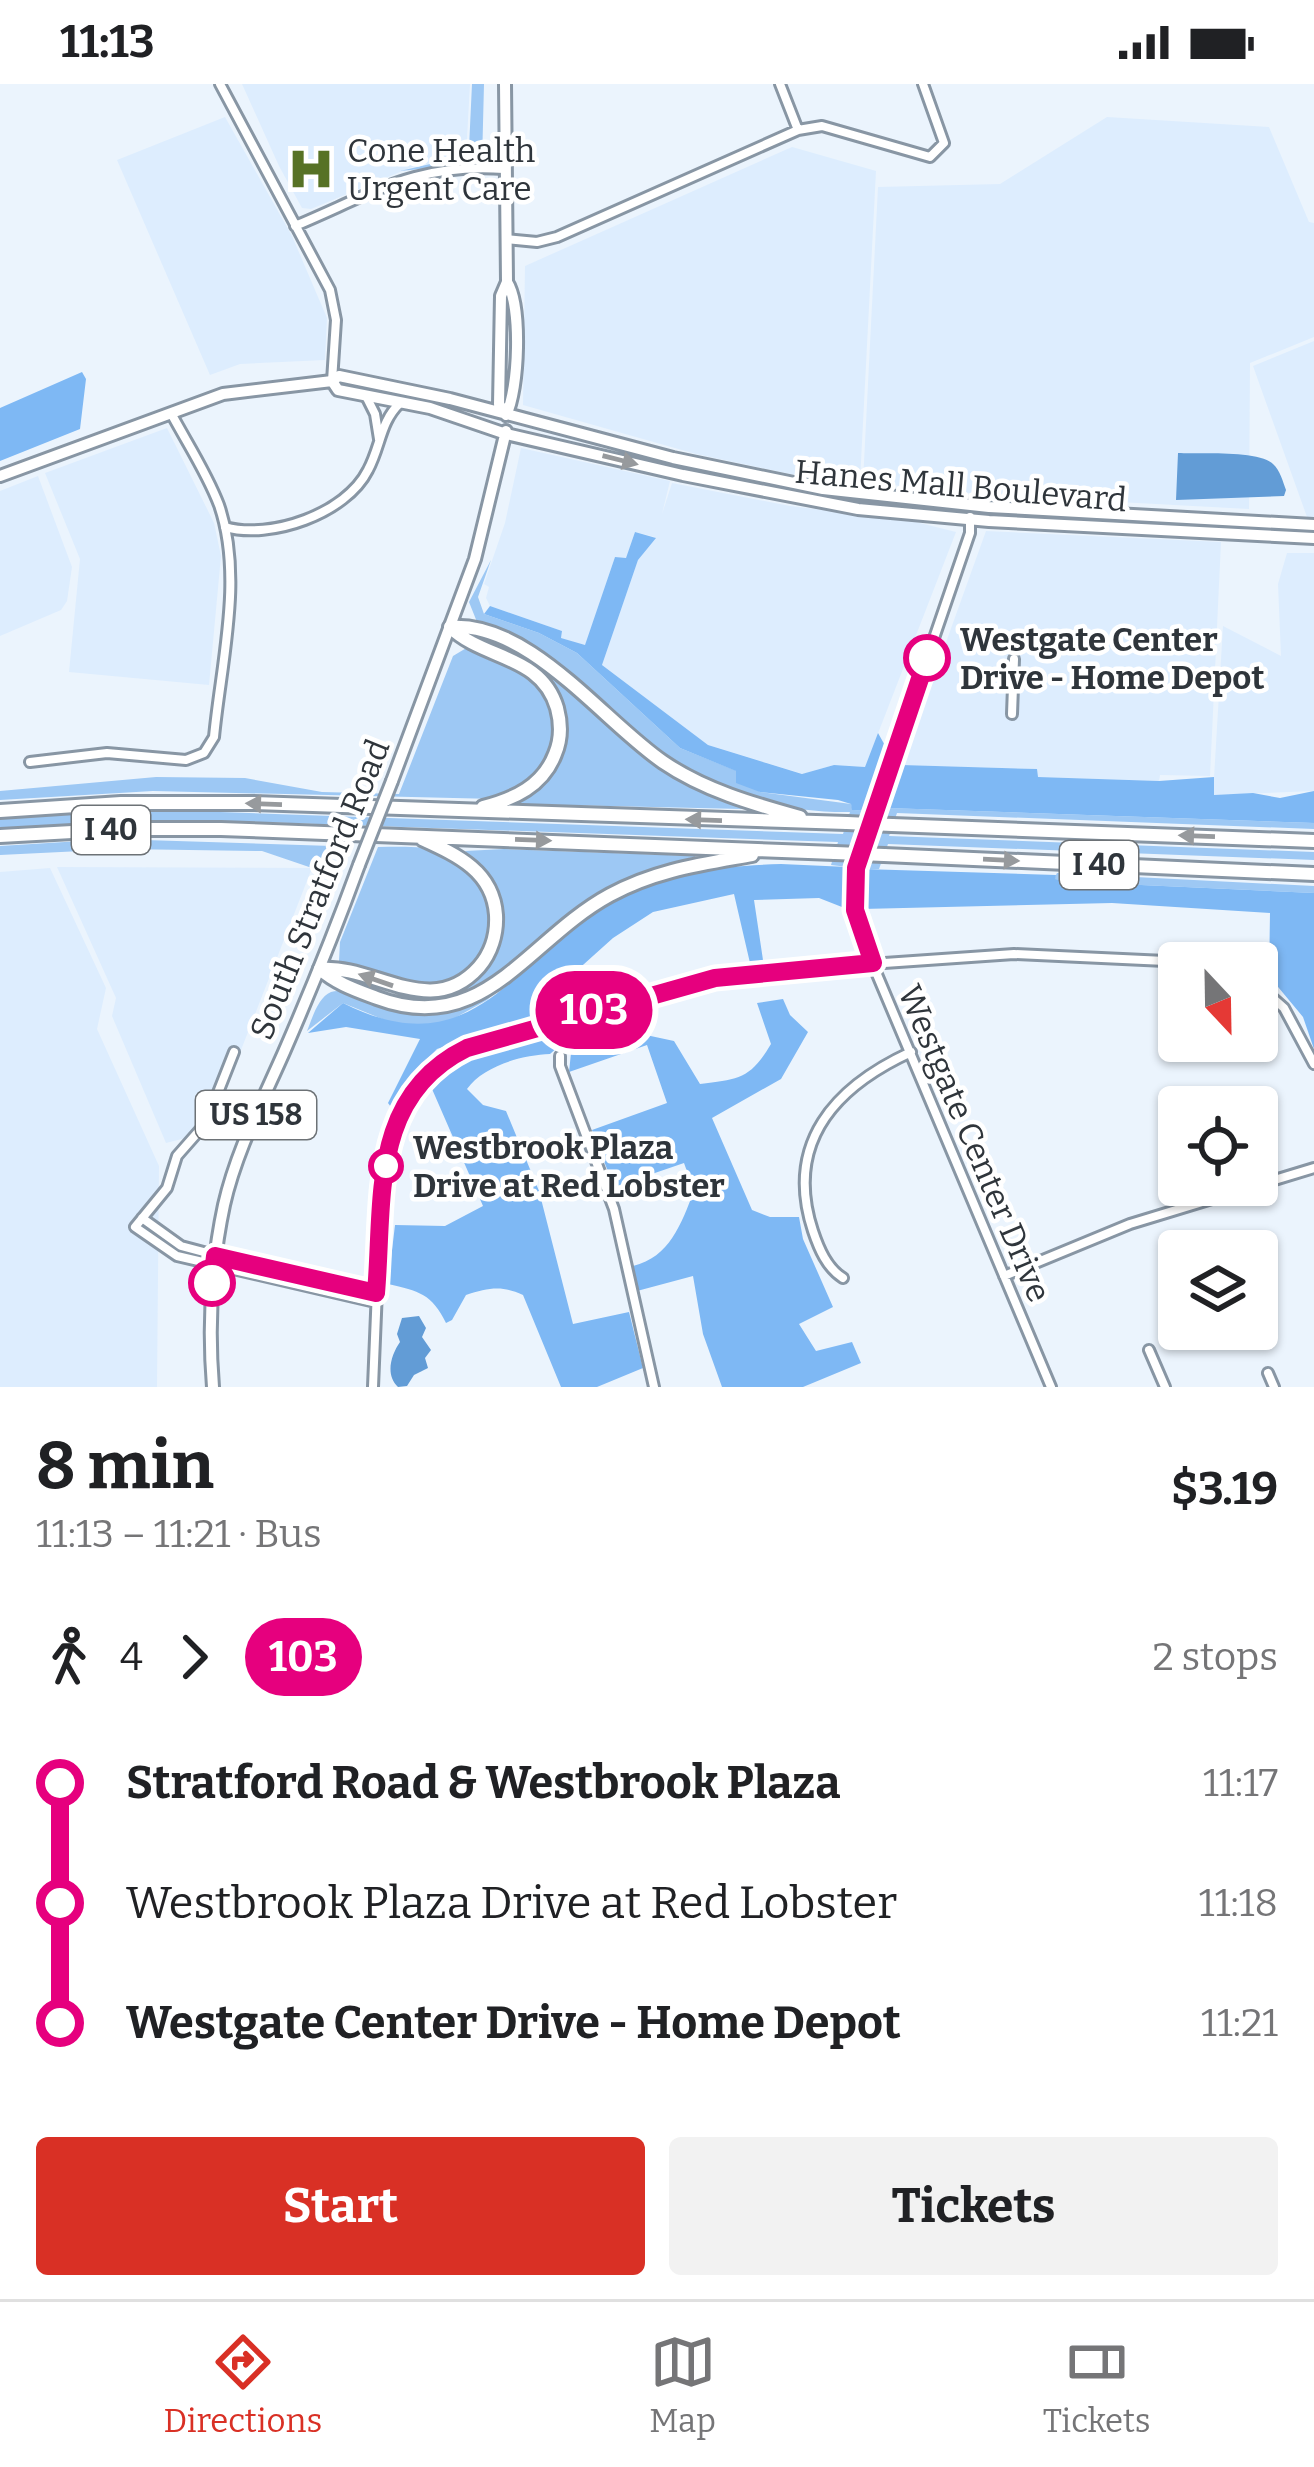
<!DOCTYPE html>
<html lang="en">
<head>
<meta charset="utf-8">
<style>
  :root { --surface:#fff; --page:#f2f2f2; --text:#202124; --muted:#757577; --line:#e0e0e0; --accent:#d93025 }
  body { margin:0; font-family:Bitter,serif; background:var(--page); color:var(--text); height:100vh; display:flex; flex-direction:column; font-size:45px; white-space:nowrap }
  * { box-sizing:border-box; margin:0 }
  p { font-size:39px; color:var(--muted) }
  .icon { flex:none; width:66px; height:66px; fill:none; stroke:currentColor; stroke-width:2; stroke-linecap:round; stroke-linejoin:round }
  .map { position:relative; height:1303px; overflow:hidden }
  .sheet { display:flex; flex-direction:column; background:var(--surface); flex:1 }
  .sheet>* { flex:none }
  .badge { padding:0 24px; border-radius:39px; font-size:42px; line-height:78px }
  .needle { width:78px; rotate:158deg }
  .controls { position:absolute; left:1158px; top:858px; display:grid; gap:24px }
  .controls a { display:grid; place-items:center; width:120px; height:120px; border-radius:12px; background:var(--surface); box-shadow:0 3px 9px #0004; font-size:60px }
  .map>.badge { position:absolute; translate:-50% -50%; box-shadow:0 0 0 6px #fff }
  .legs { display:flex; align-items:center; gap:18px; height:132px; padding:0 36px; font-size:39px }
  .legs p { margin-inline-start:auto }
  .head { display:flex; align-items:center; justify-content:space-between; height:204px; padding:0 36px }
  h1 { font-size:66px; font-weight:700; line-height:90px }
  .button { display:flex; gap:24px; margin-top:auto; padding:24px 36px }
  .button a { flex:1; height:138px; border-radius:12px; background:var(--accent); color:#fff; font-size:48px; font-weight:700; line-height:138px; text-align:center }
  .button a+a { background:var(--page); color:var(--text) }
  ul { padding:0 36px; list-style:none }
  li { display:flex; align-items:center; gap:42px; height:120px; font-size:45px }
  li i { display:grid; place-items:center; width:18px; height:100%; margin:0 15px; background:currentColor }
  li i::after { content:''; width:30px; height:30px; margin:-15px; border:9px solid; border-radius:50%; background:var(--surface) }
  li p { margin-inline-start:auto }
  li:first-child i { background:linear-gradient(#0000 50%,currentColor 0) }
  li:last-child i { background:linear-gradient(currentColor 50%,#0000 0) }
  .status { display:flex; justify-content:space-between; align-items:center; height:84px; padding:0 60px; background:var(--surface); direction:ltr }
  .status svg { height:33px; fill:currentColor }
  .tab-bar { display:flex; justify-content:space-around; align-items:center; height:168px; border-top:3px solid var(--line); background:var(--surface); font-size:33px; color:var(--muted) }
  .tab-bar a { display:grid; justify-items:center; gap:6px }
  .tab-bar .active { color:var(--accent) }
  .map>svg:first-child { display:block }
  .built { fill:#ddedfe }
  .green { fill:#9dc8f4 }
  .forest { fill:#7eb8f4 }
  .water { fill:#629cd6 }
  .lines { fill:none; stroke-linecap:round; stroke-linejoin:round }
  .minor-casing { stroke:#8896a4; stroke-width:14 }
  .major-casing { stroke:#8896a4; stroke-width:16 }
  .highway-casing { stroke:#8896a4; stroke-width:18 }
  .minor { stroke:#fff; stroke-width:8 }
  .major { stroke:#fff; stroke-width:10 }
  .highway { stroke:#fff; stroke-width:12 }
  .major-bridge-casing { stroke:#8896a4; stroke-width:16; stroke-linecap:butt }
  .highway-bridge-casing { stroke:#8896a4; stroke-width:18; stroke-linecap:butt }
  .major-bridge { stroke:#fff; stroke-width:10 }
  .highway-bridge { stroke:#fff; stroke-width:12 }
  .oneway { fill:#979a9d }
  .line-1-casing { stroke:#fff; stroke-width:27 }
  .line-1 { stroke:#e6007e; stroke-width:18 }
  .stop-1-dot { fill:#fff; stroke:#e6007e; stroke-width:6 }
  .labels { text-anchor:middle; stroke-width:9; stroke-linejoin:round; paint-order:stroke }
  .shield { fill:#fff; stroke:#6d7276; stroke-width:3 }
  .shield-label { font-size:30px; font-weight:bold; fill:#2f353b }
  .poi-label { font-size:33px; fill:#2f353b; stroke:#fff; text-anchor:start }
  .street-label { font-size:33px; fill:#2f353b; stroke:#fff }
  .stop-label { font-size:33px; font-weight:bold; fill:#2f353b; stroke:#fff; text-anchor:start }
</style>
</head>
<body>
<div class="status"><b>11:13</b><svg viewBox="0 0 49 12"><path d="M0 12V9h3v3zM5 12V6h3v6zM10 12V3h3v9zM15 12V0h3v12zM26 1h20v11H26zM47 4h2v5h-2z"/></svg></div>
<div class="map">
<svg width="1314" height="1303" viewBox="0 0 1314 1303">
  <rect width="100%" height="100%" fill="#ebf4fd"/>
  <path class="built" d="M242,0H470L466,72L412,83L311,125L302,124L279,82Z
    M225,33L292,152L327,234L325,276L240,280L210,291L117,76Z
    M1107,33L1269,43L1309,138L1314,139V253L1250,279L1249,425L989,411L863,398L878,103L1000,100Z
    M792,63L876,87L860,397L790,390L696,370L523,321L525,182Z
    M1314,257V434L1307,433L1253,282Z
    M167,344L214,439L221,472L209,601L69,588L80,475L45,389Z
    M521,364L670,397L662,430L672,399L790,422L908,436L956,448L865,683L834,681L803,690L708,661L602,581L638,476L655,453L635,448L626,475L615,473L585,562L561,554L562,547L490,522L486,514L489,503L484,500L505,439Z
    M38,392L72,483L67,517L61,526L0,552V407Z
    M986,447L1221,458L1210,692L1160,691L1159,697L1037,693V685L902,681Z
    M1287,469H1314V707L1213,711L1223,542L1281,572L1278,500Z
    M57,783L312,784L209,1048L166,1059L112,932L116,914Z
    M50,784L106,904L97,945L159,1082L157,1303H0V788Z"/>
  <path class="green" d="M472,0H484L482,79L400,87L460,73L469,64Z
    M491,476L478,513L484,530L539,549L577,569L680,664L737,687L760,708L851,720L853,726L866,727L848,783L831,781L838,758L200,736L0,745V735L134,727L220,728L843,750L850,728C777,729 707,707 650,661C592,616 548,561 477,538L469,518Z
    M468,563C486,571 514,577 529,590C565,619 563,680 522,704C515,709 504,712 496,715L153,707L0,716V707L156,693L245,694L322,708L399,710L453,572Z
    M541,584L659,681L741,721L742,725L518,720L564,658Z
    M903,677L888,724L1314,739V745L897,729L889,752L1314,768V776L888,760L879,785H863L862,790L891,696Z
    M113,755L332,762L324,783L312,784L262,767L122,765L0,771V762Z
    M378,763C399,763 423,761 444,769C511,796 505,899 429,903C416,904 397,895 383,892C369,888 352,885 339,877L340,858Z
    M504,765L695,772V776L622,799L578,824L499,892L450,918H420L419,913C472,909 476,884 499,842L474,778L465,767Z
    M1057,789L1314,802V809L1076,798L1054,795Z
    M514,892L487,916L444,940L418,942L387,937L343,919L307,947C312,935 318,913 331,908C342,904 357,912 367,916C429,938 463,934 514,892Z"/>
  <path class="forest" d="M82,288L86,295L80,345L0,377V324Z
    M635,448L656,454L638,476L602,581L708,661L802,690L834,681L865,683L878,649L887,665L866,727L852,726L851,720L838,716L760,708L736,699V687L680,664L577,569L539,549L484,530L490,522L562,547L561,554L585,561L615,473L626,474Z
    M902,681L1037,685L1038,693L1159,697L1214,693V711L1253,709L1280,714L1314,707V739L887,724Z
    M781,780L848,783L847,825L819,814L754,816L763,876L750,879L734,810L653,828L613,854L564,898L561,923L437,965L413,990L391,1023L388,1019L420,955L346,943L308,949L343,919C476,986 512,874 612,818C665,788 722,782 781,780Z
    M863,785L1056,791L1055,795L1076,798L1314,809V965L1303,933L1269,892L1270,829L1112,819L862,825Z
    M783,915L790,931L808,948L781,995L712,1034L752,1126L770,1133H799L803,1155L833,1223L799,1240L816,1267L852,1258L861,1279L803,1303H722L703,1250L693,1192L637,1207L633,1182C670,1173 681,1140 694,1107L684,1079L614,1103L592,1046L667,1019L647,961L569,988L571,969L559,962L550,970C522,971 483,982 467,1005L483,1021L506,1027L539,1107L573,1240L629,1228L643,1284L597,1303H561L523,1211C502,1201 488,1204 466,1211L452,1236L446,1239C432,1210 419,1207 388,1200L395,1141L445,1142L483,1122L432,1005L463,976L557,945L579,943L590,971L641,956L634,930L639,928L646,951L674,957L700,1000C739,995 750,995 771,960L757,919Z"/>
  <path class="water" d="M1178,369C1200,370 1259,366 1273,380C1280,386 1283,398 1286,406L1284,412L1176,416Z
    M419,1232L426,1244L422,1253L431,1266L425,1274L428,1284L414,1291L407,1302L398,1303C385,1291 391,1271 400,1258L397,1250L402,1234Z"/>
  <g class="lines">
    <defs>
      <path id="minor" d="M220,0L330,206L336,236L332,297
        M780,0L798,46
        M295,142C374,109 415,79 504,85
        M506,155L537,158L557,153L798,46L822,42L930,73L944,59L923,0
        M366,312L375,330L379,355
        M970,433V449L858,776L855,826L865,862L1051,1303
        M225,443C270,456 346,430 368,386C381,362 380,338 400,319
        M1012,630L1014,575
        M30,678L107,669L186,676L204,669L214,653C221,579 244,493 219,421C207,389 187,359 171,329
        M1257,900L1284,924L1314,980
        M234,968L206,1039L177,1072L167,1104L135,1143L177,1172L375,1218
        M560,972V982L614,1125L654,1303
        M142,1134L181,1162L313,1197L376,1209
        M1004,1192L1130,1140L1314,1084
        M843,1194C827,1184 819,1165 813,1147C784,1059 835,1003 911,968
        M1149,1266L1165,1303
        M1268,1289L1274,1303
        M373,1303L378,1181L390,1054L401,1026L417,1000L457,968L669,905L755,888L1014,870L1208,879"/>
      <path id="major" d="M505,0L507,198L501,212L499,320L505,329
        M332,297L338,306L430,324L506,350L683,391L858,425L989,437L1314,454
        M506,331C519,305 522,222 507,198
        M0,392L223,310L332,297L339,292L450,315L673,374L823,405L989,423L1314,441
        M392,697L475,475L506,347
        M213,1303C208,1242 211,1182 224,1121C236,1068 262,1018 284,968C311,906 336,844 359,781"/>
      <path id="highway" d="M450,543C529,537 603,637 663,678C704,706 753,720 800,733
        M450,543C483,576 541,570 557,624C561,639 561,656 555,670C543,702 514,715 483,723
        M0,727L121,719H254L847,739
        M892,741L1314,757
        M0,752L126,745H221L835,769
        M884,771L1314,790
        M320,885C337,900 356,906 377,914C484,954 527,856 610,811C656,786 702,780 752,771
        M320,885C374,880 431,937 479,883C491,869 497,850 496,831C493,787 457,771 422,755"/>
    </defs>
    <use href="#minor" class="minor-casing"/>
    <use href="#major" class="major-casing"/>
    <use href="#highway" class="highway-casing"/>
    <use href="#minor" class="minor"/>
    <use href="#major" class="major"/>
    <use href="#highway" class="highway"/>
    <defs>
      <path id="major-bridge" d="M359,781L392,697"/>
      <path id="highway-bridge" d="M847,739L892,741
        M835,769L884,771"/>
    </defs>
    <use href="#major-bridge" class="major-bridge-casing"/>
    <use href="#highway-bridge" class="highway-bridge-casing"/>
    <use href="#major-bridge" class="major-bridge"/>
    <use href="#highway-bridge" class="highway-bridge"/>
  </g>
  <defs><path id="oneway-solid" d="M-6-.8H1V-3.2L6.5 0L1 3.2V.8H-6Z" transform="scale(3)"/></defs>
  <g class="oneway">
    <use href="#oneway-solid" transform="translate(620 376) rotate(14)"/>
    <use href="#oneway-solid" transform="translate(264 720) rotate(-178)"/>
    <use href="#oneway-solid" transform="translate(704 736) rotate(-178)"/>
    <use href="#oneway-solid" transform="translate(1197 752) rotate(-178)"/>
    <use href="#oneway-solid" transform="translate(533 756) rotate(2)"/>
    <use href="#oneway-solid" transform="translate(1001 776) rotate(3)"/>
    <use href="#oneway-solid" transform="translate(376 896) rotate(-161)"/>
  </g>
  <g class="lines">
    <defs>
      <path id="line-1" d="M212,1199L215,1172L376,1209C384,1116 369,1012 467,964L715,894L873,879L855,826L856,784L927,574"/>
    </defs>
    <use href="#line-1" class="line-1-casing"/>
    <use href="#line-1" class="line-1"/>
  </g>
  <defs>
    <symbol id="hospital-bare" viewBox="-9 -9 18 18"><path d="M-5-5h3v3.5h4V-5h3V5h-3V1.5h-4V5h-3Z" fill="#577225" stroke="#fff" stroke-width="2.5" paint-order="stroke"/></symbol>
  </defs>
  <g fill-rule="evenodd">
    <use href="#hospital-bare" x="278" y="52" width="66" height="66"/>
  </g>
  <g class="stop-1-dot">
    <circle cx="927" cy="574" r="21"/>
    <circle cx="386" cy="1082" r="15"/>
    <circle cx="212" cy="1199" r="21"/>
  </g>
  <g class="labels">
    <g class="shield">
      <rect x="72" y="722" width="78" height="48" rx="9"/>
      <rect x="1060" y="757" width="78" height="48" rx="9"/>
      <rect x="196" y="1007" width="120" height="48" rx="9"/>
    </g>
    <g class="shield-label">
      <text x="111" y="756">I 40</text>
      <text x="1099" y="791">I 40</text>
      <text x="256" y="1041">US 158</text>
    </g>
    <g class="poi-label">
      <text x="347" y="78">Cone Health<tspan x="347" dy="38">Urgent Care</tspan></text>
    </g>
    <g class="street-label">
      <text transform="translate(961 401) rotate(5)" y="12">Hanes Mall Boulevard</text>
      <text transform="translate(319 805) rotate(-68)" y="12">South Stratford Road</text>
      <text transform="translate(975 1059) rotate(67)" y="12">Westgate Center Drive</text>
    </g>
    <g class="stop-label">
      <text x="960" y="567">Westgate Center<tspan x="960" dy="38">Drive - Home Depot</tspan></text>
      <text x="413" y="1075">Westbrook Plaza<tspan x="413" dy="38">Drive at Red Lobster</tspan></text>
    </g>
  </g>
</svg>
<div class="controls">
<a><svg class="needle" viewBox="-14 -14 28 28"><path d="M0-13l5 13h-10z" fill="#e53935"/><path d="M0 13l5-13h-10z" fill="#757577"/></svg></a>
<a><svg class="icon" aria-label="locate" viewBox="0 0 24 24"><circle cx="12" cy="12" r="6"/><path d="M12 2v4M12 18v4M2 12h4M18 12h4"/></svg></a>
<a><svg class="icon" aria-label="layers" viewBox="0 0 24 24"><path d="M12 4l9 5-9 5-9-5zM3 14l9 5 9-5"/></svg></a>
</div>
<b class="badge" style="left:594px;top:926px;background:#e6007e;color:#fff">103</b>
</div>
<section class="sheet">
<div class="head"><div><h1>8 min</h1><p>11:13 – 11:21 · Bus</p></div><b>$3.19</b></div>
<div class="legs"><svg class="icon" aria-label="walk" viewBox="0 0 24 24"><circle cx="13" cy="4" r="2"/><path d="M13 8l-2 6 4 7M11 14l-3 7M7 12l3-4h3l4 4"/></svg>4<svg class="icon" aria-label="forward" viewBox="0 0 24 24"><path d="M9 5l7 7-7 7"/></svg><b class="badge" style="background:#e6007e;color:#fff">103</b><p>2 stops</p></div>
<ul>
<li><i style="color:#e6007e"></i><b>Stratford Road &amp; Westbrook Plaza</b><p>11:17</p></li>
<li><i style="color:#e6007e"></i><span>Westbrook Plaza Drive at Red Lobster</span><p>11:18</p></li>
<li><i style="color:#e6007e"></i><b>Westgate Center Drive - Home Depot</b><p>11:21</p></li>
</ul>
<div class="button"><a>Start</a><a>Tickets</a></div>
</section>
<nav class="tab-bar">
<a class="active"><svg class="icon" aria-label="directions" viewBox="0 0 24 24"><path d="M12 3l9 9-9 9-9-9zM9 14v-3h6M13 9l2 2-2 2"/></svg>Directions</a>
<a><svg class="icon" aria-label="map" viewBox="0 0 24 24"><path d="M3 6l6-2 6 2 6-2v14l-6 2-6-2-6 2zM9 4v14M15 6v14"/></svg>Map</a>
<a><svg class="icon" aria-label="tickets" viewBox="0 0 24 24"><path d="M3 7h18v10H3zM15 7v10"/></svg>Tickets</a>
</nav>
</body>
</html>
